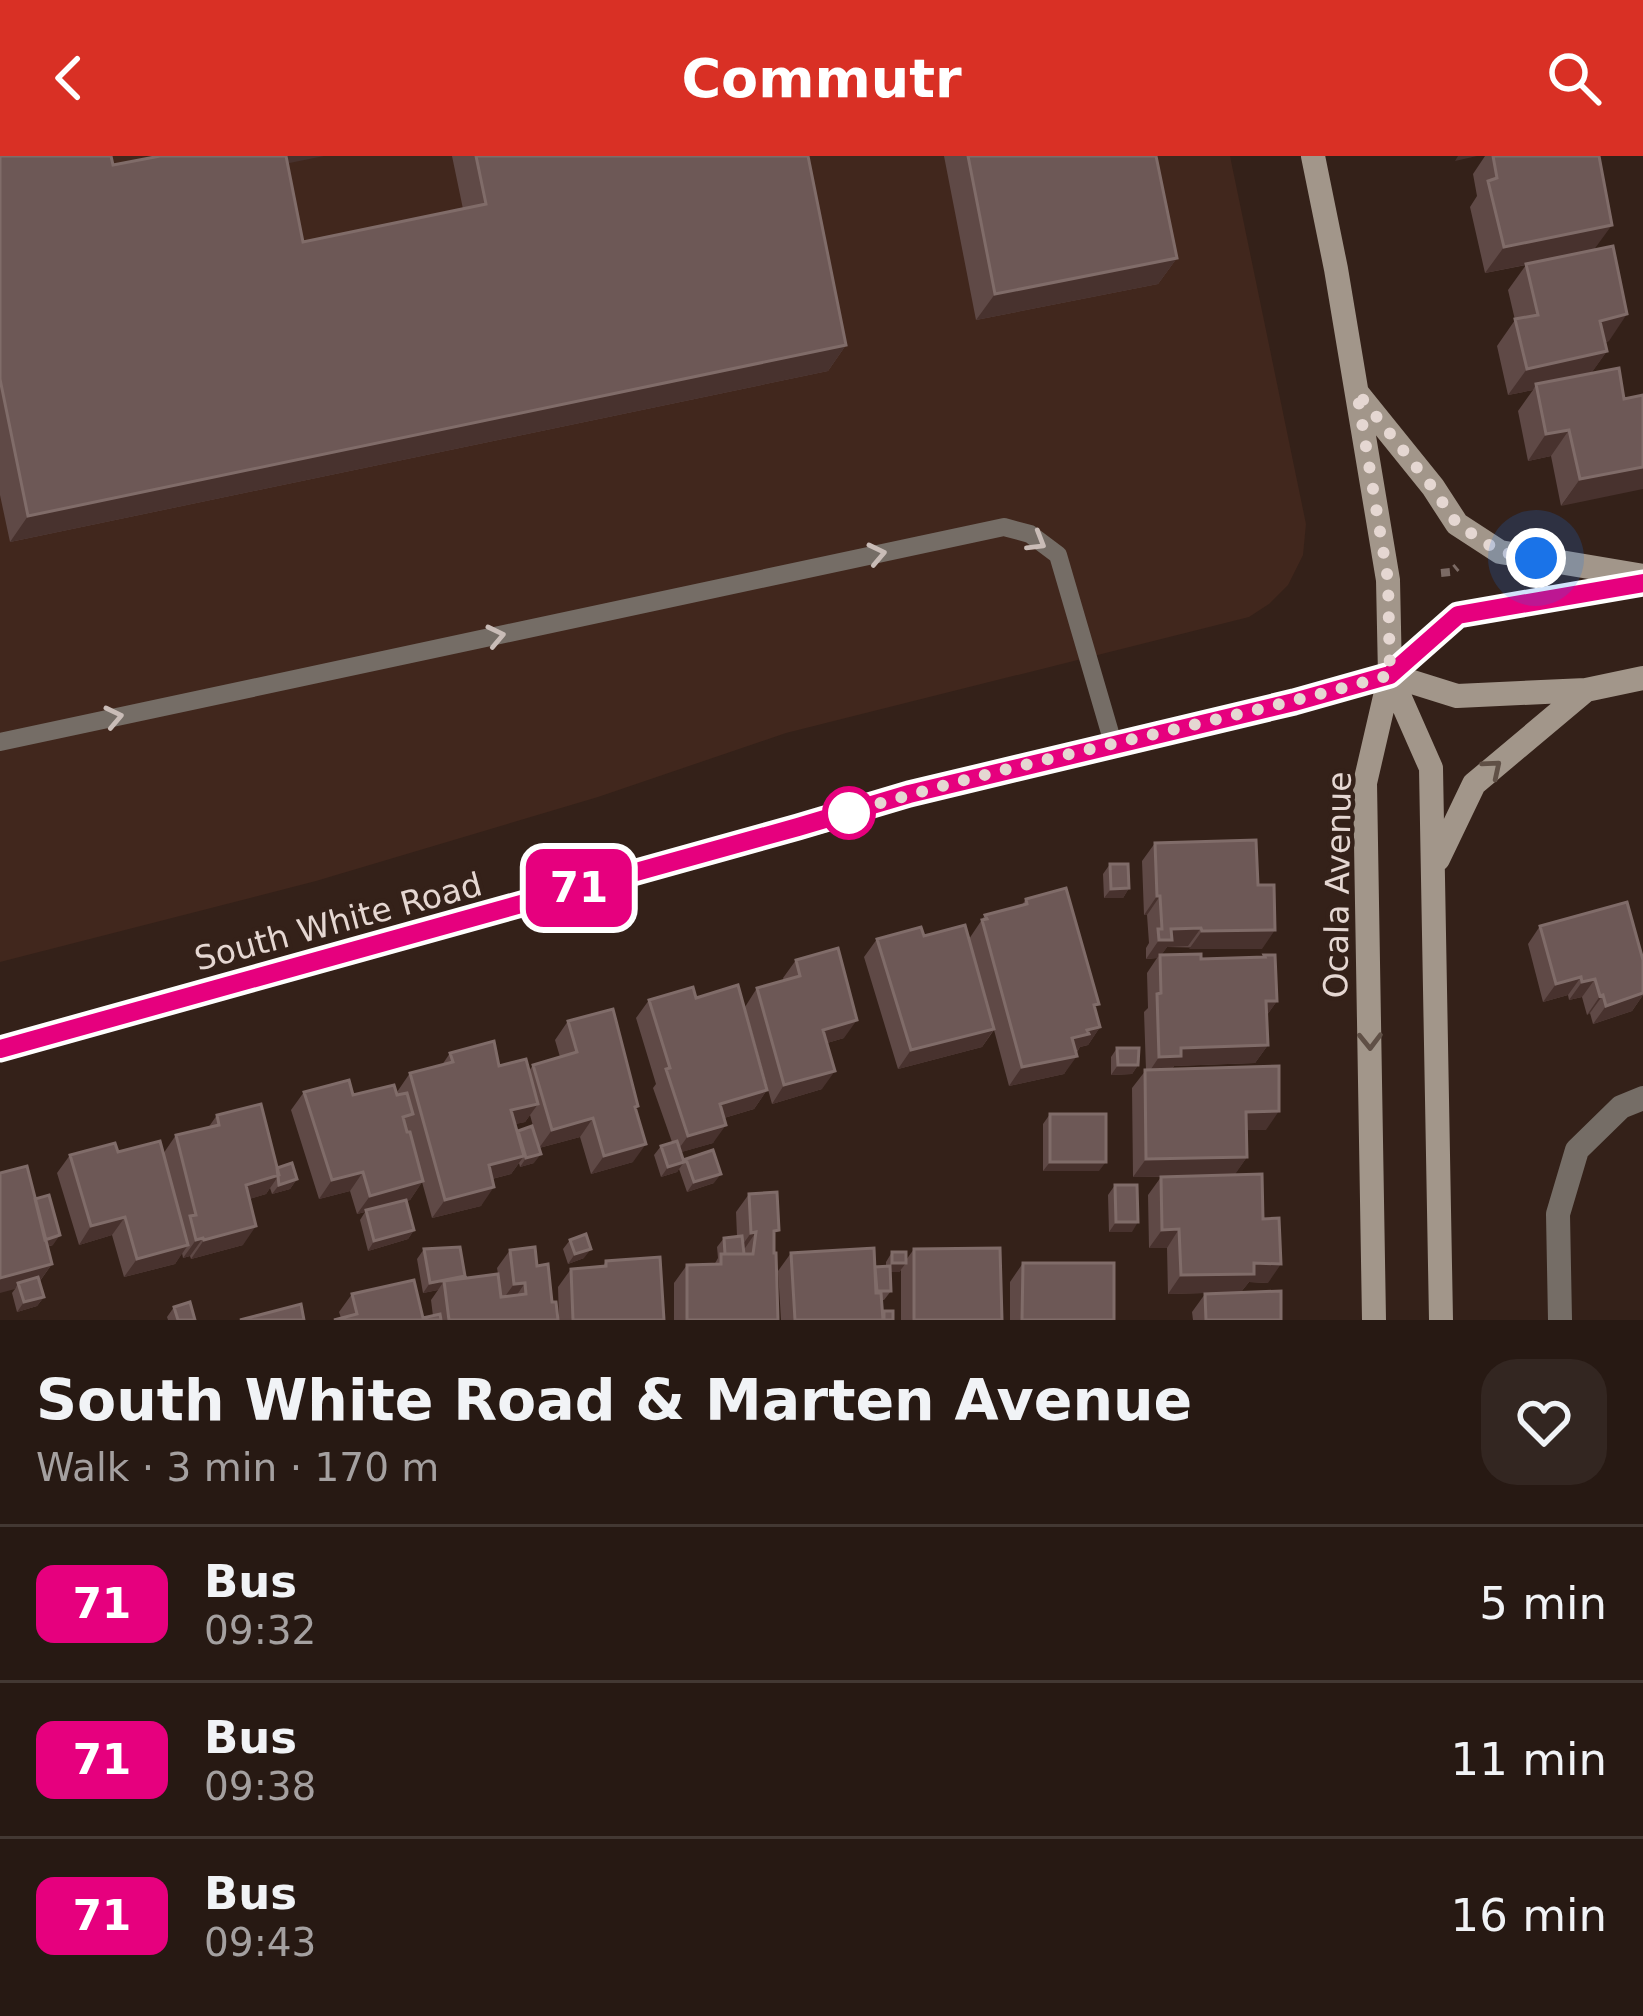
<!DOCTYPE html>
<html lang="en">
<head>
<meta charset="utf-8">
<style>
  :root { --surface:#271913; --page:#332621; --text:#f1f3f6; --muted:#a4a0a0; --line:#433833; --accent:#d93025 }
  body { margin:0; font-family:"DejaVu Sans",sans-serif; background:var(--page); color:var(--text); height:100vh; display:flex; flex-direction:column; font-size:45px; white-space:nowrap }
  * { box-sizing:border-box; margin:0 }
  p { font-size:39px; color:var(--muted) }
  .icon { flex:none; width:66px; height:66px; fill:none; stroke:currentColor; stroke-width:2; stroke-linecap:round; stroke-linejoin:round }
  .map { position:relative; height:1164px; overflow:hidden }
  .details { display:flex; flex-direction:column; background:var(--surface); flex:1 }
  .details>* { flex:none }
  .badge { padding:0 24px; border-radius:18px; font-size:42px; line-height:78px }
  .you { position:absolute; width:60px; height:60px; margin:-30px; border:9px solid #fff; border-radius:50%; background:#1a73e8; box-shadow:0 0 0 18px #1a73e833 }
  .map>.badge { position:absolute; translate:-50% -50%; box-shadow:0 0 0 6px #fff }
  .round { display:grid; place-items:center; flex:none; width:126px; height:126px; border-radius:36px; background:var(--page) }
  .overview { display:flex; align-items:center; justify-content:space-between; height:204px; padding:0 36px }
  h1 { font-size:57px; font-weight:600; line-height:90px }
  ul { padding:0; list-style:none }
  li { display:flex; align-items:center; gap:36px; height:156px; padding:0 36px; border-top:3px solid var(--line) }
  li div { flex:1 }
  li b { display:block; font-size:45px }
  li em { font-style:normal }
  li .badge { min-width:132px; font-weight:700; text-align:center }
  header { display:flex; justify-content:space-between; align-items:center; height:156px; padding:0 36px; background:var(--accent); color:#fff; font-size:54px; font-weight:600 }
  .map>svg:first-child { display:block }
  .built { fill:#41271d }
  .lines { fill:none; stroke-linecap:round; stroke-linejoin:round }
  .path { stroke:#7b6a64; stroke-width:8; stroke-dasharray:9 6; stroke-linecap:butt }
  .lane { stroke:#756d66; stroke-width:18 }
  .street { stroke:#756d66; stroke-width:24 }
  .secondary { stroke:#a2968a; stroke-width:24 }
  .wall { fill:#5f4946 }
  .shaded-wall { fill:#48322e }
  .building { fill:#6d5856; stroke:#806c69; stroke-width:3 }
  .oneway { stroke:#c9bcb7 }
  .oneway2 { stroke:#605046 }
  .line-casing { stroke:#fff; stroke-width:27 }
  .line { stroke:#e6007e; stroke-width:18 }
  .walk { stroke:#e5d7d2; stroke-width:12; stroke-dasharray:0 21.6 }
  .stop-dot { fill:#fff; stroke:#e6007e; stroke-width:6 }
  .labels { text-anchor:middle; stroke-width:9; stroke-linejoin:round; paint-order:stroke }
  .street-label { font-size:33px; fill:#e5d7d2; stroke:#342119 }
</style>
</head>
<body>
<header><svg class="icon" aria-label="back" viewBox="0 0 24 24"><path d="M15 5l-7 7 7 7"/></svg>Commutr<svg class="icon" aria-label="search" viewBox="0 0 24 24"><circle cx="10" cy="10" r="6"/><path d="M15 15l6 6"/></svg></header>
<div class="map">
<svg width="1643" height="1164" viewBox="0 0 1643 1164">
  <rect width="100%" height="100%" fill="#342119"/>
  <path class="built" d="M0,0H1230L1306,368L1303,399L1288,429L1269,448L1249,461L786,577L598,641L316,725L0,806Z"/>
  <g class="lines">
    <path class="path" d="M1441,417L1451,416L1457,411"/>
    <path class="lane" d="M0,586L1004,371L1030,378L1058,399L1113,587"/>
    <path class="street" d="M1560,1164L1558,1058L1577,994L1621,951L1643,942"/>
    <path class="secondary" d="M1313,0L1336,113L1388,424L1390,519L1365,627L1374,1164
      M1358,238L1433,331L1457,368L1500,396L1643,420
      M1390,519L1431,612L1441,1164
      M1390,519L1457,540L1586,534L1643,522
      M1438,703L1474,628L1586,534
      M0,893L844,659L909,638L1294,546L1390,519L1458,459L1643,427"/>
  </g>
  <path class="wall" d="M0,0L113,9L287,8L303,86L463,53L452,0H808L846,189L828,215L10,386L0,339Z
    M944,0H1156L1177,102L1158,128L976,164Z
    M1485,0H1599L1595,93L1609,185L1605,186L1607,195L1591,217L1624,243L1643,239L1561,350L1551,300L1528,305L1518,255L1533,234L1508,239L1497,190L1515,164L1508,134L1526,109L1485,117L1470,51L1477,40L1473,18Z
    M1155,687L1262,793L1167,791L1161,799L1201,803L1262,801L1264,799L1277,845L1267,859L1268,889L1255,907L1174,910L1172,913L1266,974H1246L1247,1001L1234,1019L1263,1063L1268,1127L1249,1126L1241,1136L1168,1138L1167,1092H1149L1148,1039L1161,1021H1133L1132,932L1146,914L1144,856L1148,852L1147,817L1157,802L1146,803V792L1149,787L1147,759H1144L1142,705Z
    M1110,708L1129,732L1123,742H1104L1103,718Z
    M1026,743L1095,853L1100,871L1088,889L1080,891L1064,918L1009,930L994,874L982,891L898,913L864,801L877,783L924,780L969,783L985,759L1022,749Z
    M1540,770L1643,804V839L1632,855L1593,868L1590,857L1587,859L1582,841L1569,844L1568,839L1543,846L1528,788Z
    M796,804L844,882L827,887L822,933L772,948L745,851L757,832L784,825L783,822Z
    M696,842L767,934L754,953L724,962L713,987L681,996L684,1006L686,1003L714,1027L687,1036L679,1013L677,1016L661,1021L654,999L661,990L672,986L653,932L656,928L636,862L649,844Z
    M568,865L636,953L633,1006L591,1018L580,981L539,992L530,959L525,966L515,968L534,1007L520,1011L519,1007L511,1018L492,1023L481,1050L432,1062L422,1026L410,1044L406,1045L414,1074L408,1083L368,1095L360,1064L365,1056L357,1058L350,1035L319,1043L291,954L304,936L353,939L397,936L410,917L442,909L450,897L499,910L529,915L533,909L560,901L555,884Z
    M1117,892L1138,909L1132,918L1111,919V901Z
    M1050,958L1099,1015H1043V968Z
    M217,959L277,1012L297,1023L290,1033L272,1038L270,1032L266,1038L249,1043L243,1089L191,1103L190,1100L183,1102L182,1097L175,1108L124,1121L112,1079L79,1089L57,1017L70,999L118,996L163,998L176,979L208,972Z
    M1115,1029L1132,1076H1109L1108,1039Z
    M749,1038L774,1081L778,1164H674V1127L687,1109H714L718,1102L717,1091L724,1082L737,1080L736,1056Z
    M35,1043L53,1089L47,1091L52,1108L40,1125L44,1141L37,1150L17,1156L12,1137L15,1133Z
    M570,1084L584,1102L568,1108L563,1093Z
    M424,1093L464,1122L498,1118L497,1112L510,1094L537,1110L552,1146L558,1164H334L341,1162L339,1156L352,1138L423,1162L433,1160L431,1144L438,1134L423,1137L417,1103Z
    M914,1093L1002,1164H901V1114L899,1116H890L891,1135L884,1144H882V1157L884,1155L893,1164H781L778,1115L791,1097L875,1111L886,1110V1106L892,1096L906,1104Z
    M606,1105L664,1164H559L558,1131L571,1113L603,1110Z
    M1023,1107L1114,1164H1010V1126Z
    M1205,1138L1281,1164H1193L1192,1156Z
    M174,1151L195,1164H168L167,1161Z"/>
  <path class="shaded-wall" d="M273,0H324L265,12Z
    M1458,0H1477L1455,5Z
    M1612,69L1593,95L1485,117L1504,91Z
    M1177,102L1158,128L976,164L995,138Z
    M1627,158L1609,185L1582,191L1600,165Z
    M846,189L828,215L10,386L28,360Z
    M1607,195L1588,222L1536,228L1533,234L1508,239L1527,213Z
    M1569,274L1551,300L1528,305L1546,278Z
    M1643,311V333L1561,350L1580,323Z
    M1129,732L1123,742H1104L1111,733Z
    M1157,740H1160L1147,759H1144Z
    M1201,772L1188,790L1167,791L1160,801V799L1157,802L1146,803L1159,784L1171,773Z
    M1275,774L1262,793H1189L1202,775Z
    M1581,821L1568,839L1543,846L1556,828Z
    M1595,823L1582,841L1569,844L1582,826Z
    M1643,829V839L1632,855L1593,868L1606,850Z
    M1603,839L1590,857L1587,859L1600,840Z
    M1266,845H1277L1264,863Z
    M857,864L844,882L810,892L823,874Z
    M1100,871L1088,889L1080,891L1076,896L1072,882L1087,874Z
    M994,873L982,891L898,913L911,894Z
    M1268,889L1255,907L1174,910L1168,918L1147,919L1159,901L1181,892Z
    M1077,900L1064,918L1009,930L1022,911Z
    M1118,909H1138L1132,918L1111,919Z
    M835,915L822,933L772,948L784,929Z
    M767,934L754,953L707,967L720,948Z
    M538,948L525,966L498,972L511,954Z
    M1279,955L1266,974H1233L1246,956Z
    M593,962L580,981L539,992L552,974Z
    M726,969L713,987L675,998L688,980Z
    M646,988L633,1006L591,1018L604,1000Z
    M541,998L534,1007L520,1011L526,1002Z
    M524,1000L511,1018L476,1027L489,1009Z
    M1247,1001L1234,1020L1133,1021L1146,1003Z
    M684,1006L677,1016L661,1021L668,1011Z
    M1050,1006H1106L1099,1015H1043Z
    M363,1016L350,1035L319,1043L332,1024Z
    M721,1018L714,1027L687,1036L694,1026Z
    M279,1019L266,1038L233,1048L246,1029Z
    M297,1023L290,1033L272,1038L279,1029Z
    M423,1025L410,1044L357,1058L370,1040Z
    M494,1031L481,1050L432,1062L445,1044Z
    M125,1061L112,1079L79,1089L91,1070Z
    M1116,1066H1138L1132,1076H1109Z
    M256,1070L243,1089L191,1103L204,1084Z
    M1179,1073L1167,1092H1149L1162,1074Z
    M414,1074L408,1083L368,1095L374,1085Z
    M756,1076L743,1095H738L751,1077Z
    M60,1079L53,1089L37,1093L44,1084Z
    M203,1082L190,1100L183,1102L196,1084Z
    M188,1089L175,1108L124,1121L137,1103Z
    M591,1093L584,1102L568,1108L575,1098Z
    M892,1107H906L899,1116H886Z
    M1254,1107L1281,1108L1268,1127L1249,1126L1241,1136L1168,1138L1181,1119Z
    M52,1108L39,1126L18,1127L15,1133L0,1137V1122Z
    M465,1120L459,1130L444,1125L438,1134L423,1137L430,1127Z
    M525,1127L512,1146H501L514,1128Z
    M44,1141L37,1150L17,1156L24,1146Z"/>
  <path class="building" d="M0,0H111L113,9L160,0H286L303,86L486,48L476,0H808L846,189L28,360L0,223Z
    M968,0H1156L1177,102L995,138Z
    M1493,0H1599L1612,69L1504,91L1488,25L1497,22Z
    M1613,90L1627,158L1600,165L1607,195L1527,213L1515,163L1538,159L1526,108Z
    M1619,212L1624,243L1643,239V311L1580,323L1569,274L1546,278L1536,228Z
    M1256,684L1258,729H1274L1275,774L1202,775L1201,772L1171,773L1172,784H1159L1158,773H1162L1160,740H1157L1155,687Z
    M1110,708H1128L1129,732L1111,733Z
    M1066,732L1099,848L1094,849L1100,871L1087,874L1089,878L1072,882L1077,900L1022,911L982,764L987,763L985,759L1027,748L1026,743Z
    M1627,746L1643,804V837L1606,850L1603,839L1600,840L1595,823L1582,826L1581,821L1556,828L1540,770Z
    M965,769L994,873L911,894L877,783L921,771L924,780Z
    M838,792L857,864L823,874L835,915L784,929L757,832L800,820L796,804Z
    M1201,798V803L1265,801L1264,799H1275L1277,845H1266L1268,889L1181,892V900L1159,901L1157,838L1161,837L1160,799Z
    M738,829L767,934L720,948L726,969L688,980L666,913L670,912L649,844L693,831L696,842Z
    M613,853L638,950L635,951L646,988L604,1000L593,962L552,974L533,909L577,896L568,865Z
    M494,885L499,910L526,903L538,948L511,954L524,1000L489,1009L494,1031L445,1044L410,917L453,906L450,897Z
    M1117,892H1139L1138,909H1118Z
    M1279,910V955L1246,956L1247,1001L1146,1003L1145,914Z
    M349,924L353,939L394,929L397,939L407,937L413,958L403,961L407,976H410L423,1025L370,1040L363,1016L332,1024L304,936Z
    M261,948L279,1019L246,1029L256,1070L204,1084L203,1082L196,1084L190,1060L196,1059L176,979L219,969L217,959Z
    M1050,958H1106V1006H1050Z
    M532,970L541,998L526,1002L518,975Z
    M160,985L188,1089L137,1103L125,1061L91,1070L70,999L115,987L118,996Z
    M677,985L684,1006L668,1011L661,990Z
    M713,994L721,1018L694,1026L686,1003Z
    M292,1007L297,1023L279,1029L277,1012Z
    M27,1010L52,1108L0,1122V1017Z
    M1262,1018L1263,1063L1279,1062L1281,1108L1254,1107V1118L1181,1119L1179,1073L1162,1074L1161,1021Z
    M1115,1029H1137L1138,1066H1116Z
    M777,1036L779,1074L774,1075V1097H776L778,1164H687V1109L721,1108V1098H753L756,1076L751,1077L749,1038Z
    M49,1039L60,1079L45,1084L35,1043Z
    M406,1044L414,1074L374,1085L366,1054Z
    M586,1078L591,1093L575,1098L570,1084Z
    M742,1080L744,1098H725L724,1082Z
    M460,1091L465,1120L430,1127L424,1093Z
    M535,1091L537,1110L548,1108L552,1146H556L558,1164H449L444,1125L498,1118L501,1141L526,1138L525,1127L514,1128L510,1094Z
    M874,1092L876,1137H881L883,1164H795L791,1097Z
    M1000,1092L1002,1164H914V1093Z
    M892,1096H906V1107H892Z
    M660,1101L664,1164H573L571,1113L606,1110V1105Z
    M1023,1107H1114V1164H1022Z
    M890,1110L891,1135H877L875,1111Z
    M38,1121L44,1141L24,1146L18,1127Z
    M414,1124L423,1162L440,1158L441,1164H334L357,1158L352,1138Z
    M1281,1135V1164H1206L1205,1138Z
    M190,1146L195,1164H178L174,1151Z
    M301,1148L304,1164H240Z
    M884,1155H893V1164H884Z"/>
  <defs><path id="oneway-chevron" d="M-2-3.5L2.5 0L-2 3.5" fill="none" stroke-width="1.6" stroke-linecap="round" stroke-linejoin="round" transform="scale(3)"/></defs>
  <g class="oneway">
    <use href="#oneway-chevron" transform="translate(1037 386) rotate(31)"/>
    <use href="#oneway-chevron" transform="translate(877 398) rotate(-12)"/>
    <use href="#oneway-chevron" transform="translate(496 480) rotate(-12)"/>
    <use href="#oneway-chevron" transform="translate(114 561) rotate(-12)"/>
  </g>
  <g class="oneway2">
    <use href="#oneway-chevron" transform="translate(1493 612) rotate(-40)"/>
    <use href="#oneway-chevron" transform="translate(1370 885) rotate(89)"/>
  </g>
  <g class="lines">
    <defs>
      <path id="line" d="M0,893L798,671L909,638L1294,546L1390,519L1458,459L1643,427"/>
    </defs>
    <use href="#line" class="line-casing"/>
    <use href="#line" class="line"/>
    <path class="walk" d="M849,657L844,658C1023,603 1209,570 1390,519L1388,424L1357,236L1433,332L1457,368L1500,396L1536,402"/>
  </g>
  <circle class="stop-dot" cx="849" cy="657" r="24"/>
  <g class="labels">
    <g class="street-label">
      <text transform="translate(1337 729) rotate(-89)" y="12">Ocala Avenue</text>
      <text transform="translate(338 765) rotate(-15)" y="12">South White Road</text>
    </g>
  </g>
</svg>
<div class="you" style="left:1536px;top:402px"></div>
<b class="badge" style="left:579px;top:732px;background:#e6007e;color:#fff">71</b>
</div>
<section class="details">
<div class="overview"><div><h1>South White Road &amp; Marten Avenue</h1><p>Walk · 3 min · 170 m</p></div><a class="round"><svg class="icon" aria-label="heart" viewBox="0 0 24 24"><path d="M12 20l-8-8c-3-5 5-10 8-4 3-6 11-1 8 4z"/></svg></a></div>
<ul>
<li><span class="badge" style="background:#e6007e;color:#fff">71</span><div><b>Bus</b><p>09:32</p></div><em>5 min</em></li>
<li><span class="badge" style="background:#e6007e;color:#fff">71</span><div><b>Bus</b><p>09:38</p></div><em>11 min</em></li>
<li><span class="badge" style="background:#e6007e;color:#fff">71</span><div><b>Bus</b><p>09:43</p></div><em>16 min</em></li>
</ul>
</section>
</body>
</html>
